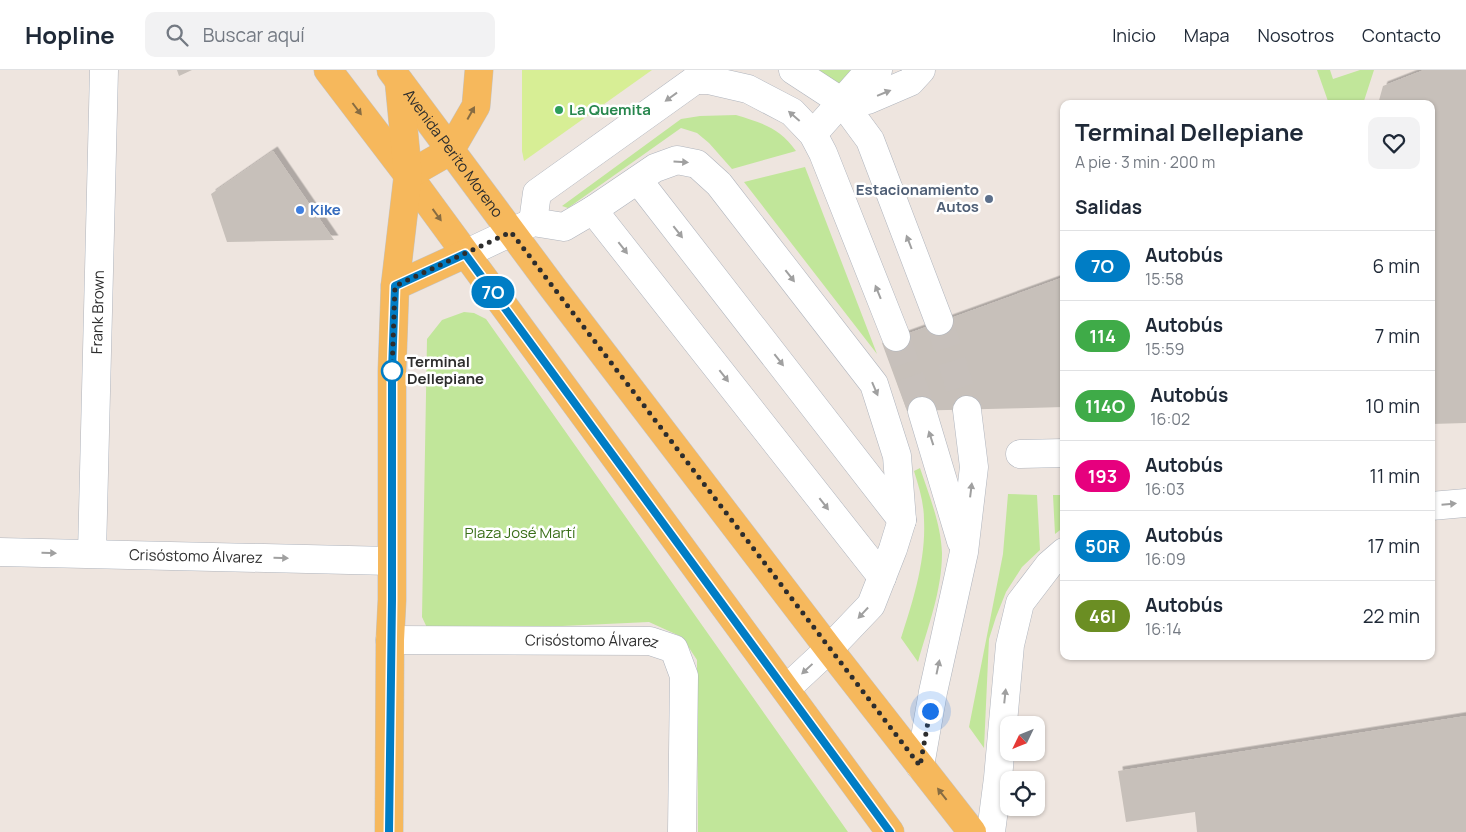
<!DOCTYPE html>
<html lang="es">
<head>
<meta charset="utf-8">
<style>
  :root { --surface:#fff; --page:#f2f2f3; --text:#1f2937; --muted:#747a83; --line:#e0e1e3 }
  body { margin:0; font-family:Manrope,sans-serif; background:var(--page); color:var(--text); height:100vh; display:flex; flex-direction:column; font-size:19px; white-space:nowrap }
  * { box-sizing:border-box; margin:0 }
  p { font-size:16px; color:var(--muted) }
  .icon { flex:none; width:28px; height:28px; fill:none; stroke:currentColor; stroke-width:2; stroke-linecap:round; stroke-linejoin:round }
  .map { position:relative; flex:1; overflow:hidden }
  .drawer { position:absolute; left:1060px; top:30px; width:375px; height:560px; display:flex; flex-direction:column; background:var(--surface); border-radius:10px; box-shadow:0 1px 4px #0004 }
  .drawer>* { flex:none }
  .badge { padding:0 10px; border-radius:16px; font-size:18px; line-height:32px }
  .needle { width:32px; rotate:227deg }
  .fabs { position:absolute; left:1000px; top:646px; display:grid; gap:10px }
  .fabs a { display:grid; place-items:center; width:45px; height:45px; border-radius:10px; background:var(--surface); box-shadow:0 1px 4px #0004; font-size:25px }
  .you { position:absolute; width:25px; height:25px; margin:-12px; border:4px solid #fff; border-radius:50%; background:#1a73e8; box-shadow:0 0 0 8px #1a73e833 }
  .map>.badge { position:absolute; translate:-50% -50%; box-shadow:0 0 0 2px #fff }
  h2 { padding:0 15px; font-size:19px; line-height:45px }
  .round { display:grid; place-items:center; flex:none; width:52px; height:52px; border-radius:10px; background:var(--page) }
  .summary { display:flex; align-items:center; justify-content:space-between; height:85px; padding:0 15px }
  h1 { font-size:24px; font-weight:700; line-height:38px }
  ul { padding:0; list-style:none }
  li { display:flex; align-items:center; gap:15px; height:70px; padding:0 15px; border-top:1px solid var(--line) }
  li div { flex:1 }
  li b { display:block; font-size:19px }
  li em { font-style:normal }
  li .badge { min-width:55px; font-weight:700; text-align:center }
  header { display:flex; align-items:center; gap:30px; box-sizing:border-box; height:70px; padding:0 25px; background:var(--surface); border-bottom:1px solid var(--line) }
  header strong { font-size:24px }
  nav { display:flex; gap:28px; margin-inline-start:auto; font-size:18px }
  .search { width:350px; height:45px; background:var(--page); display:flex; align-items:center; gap:12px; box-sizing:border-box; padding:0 18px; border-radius:10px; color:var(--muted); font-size:19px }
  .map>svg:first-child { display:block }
  .green { fill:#c1e69a }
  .pitch { fill:#d7ee95 }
  .building { fill:#c7c0ba; filter:url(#shadow) }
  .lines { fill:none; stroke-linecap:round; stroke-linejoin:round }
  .minor-tunnel { stroke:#c7c0bb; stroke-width:28; stroke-dasharray:28 14; stroke-linecap:butt }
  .minor-casing { stroke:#afb4bd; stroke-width:29 }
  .major-casing { stroke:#c4c4c4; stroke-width:29 }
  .minor { stroke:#fff; stroke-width:28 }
  .major { stroke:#f6b85c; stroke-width:28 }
  .oneway { fill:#a0a0a0 }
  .oneway2 { fill:#876c42 }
  .line-casing { stroke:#fff; stroke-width:11 }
  .line { stroke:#007dc5; stroke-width:8 }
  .walk { stroke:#2d2d2d; stroke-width:5; stroke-dasharray:0 9 }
  .leisure-dot { fill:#2e9e5b; stroke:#fff; stroke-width:2 }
  .service-dot { fill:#5c6f8a; stroke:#fff; stroke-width:2 }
  .shop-dot { fill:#3f7fe0; stroke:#fff; stroke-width:2 }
  .stop-dot { fill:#fff; stroke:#007dc5; stroke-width:2.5 }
  .labels { text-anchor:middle; stroke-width:5; stroke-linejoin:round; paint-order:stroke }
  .leisure-label { font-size:15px; font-weight:bold; fill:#27864d; stroke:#fff; text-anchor:start }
  .street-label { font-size:15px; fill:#2d2d2d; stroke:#fff }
  .service-label { font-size:15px; font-weight:bold; fill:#4e5e75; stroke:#fff; text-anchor:end }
  .shop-label { font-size:15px; font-weight:bold; fill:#366cbe; stroke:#fff; text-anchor:start }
  .stop-label { font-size:15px; font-weight:bold; fill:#2d2d2d; stroke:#fff; text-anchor:start }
  .park-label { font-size:15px; fill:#396e18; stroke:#fff }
</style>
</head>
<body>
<header>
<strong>Hopline</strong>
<div class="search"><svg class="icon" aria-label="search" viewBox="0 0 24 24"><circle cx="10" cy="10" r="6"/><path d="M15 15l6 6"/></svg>Buscar aquí</div>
<nav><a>Inicio</a><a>Mapa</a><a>Nosotros</a><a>Contacto</a></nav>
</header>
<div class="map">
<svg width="1466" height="762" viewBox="0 0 1466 762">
  <defs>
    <filter id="shadow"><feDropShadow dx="4.5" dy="-4.5" stdDeviation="0" flood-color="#0004"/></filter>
  </defs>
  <rect width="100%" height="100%" fill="#eee5df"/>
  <path class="green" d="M808,0H855L841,15Z
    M1317,0H1330L1333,9L1360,0H1374L1363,34H1329Z
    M736,45C762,53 780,58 796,81L732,99L709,73L697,63L681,58L568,138L562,136L681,49L700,46Z
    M805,97L877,284L744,112Z
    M464,242L474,243L486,249L848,762H698L697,590L682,567L649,552L429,562L422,547L427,269L442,250Z
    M920,398C929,425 941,454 942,483C942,521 928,556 918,592L901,568C913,531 926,490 924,450C924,433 919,417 914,401Z
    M1008,424L1037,425L1040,480L1022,497L1006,522L996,547L989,569L984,678L969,657L1003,484Z
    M1053,425H1064V457L1055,464Z"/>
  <path class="pitch" d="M522,0H652L524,91L522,81Z"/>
  <path class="building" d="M177,0H192L179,6Z
    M1424,0H1466V353L1431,354V34H1378L1383,16Z
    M273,81L334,170L227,172L211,124Z
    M1064,207V337L907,341L882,273Z
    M1466,646V762H1197L1195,742L1126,752L1118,701Z"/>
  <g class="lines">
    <path class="minor-tunnel" d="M939,251L967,340
      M896,267L922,341"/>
    <defs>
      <g id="minor">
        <path d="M793,0L842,32L870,70L939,251"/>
        <path d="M695,10H709L748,19L792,42L813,64L823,83L896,267"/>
        <path d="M842,32L868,30L910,12L921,0"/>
        <path d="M813,64L860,11L878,0"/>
        <path d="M638,110L902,450"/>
        <path d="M593,140L882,507"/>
        <path d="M533,152L537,123L695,10L711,1"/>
        <path d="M465,184L533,152L564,157L593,140L655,98L677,90L697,94L719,114L874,314L897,386L902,450L893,479L871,535L829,579L786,619"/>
        <path d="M922,341L961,471"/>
        <path d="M1020,384L1064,383"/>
        <path d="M1431,436L1466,433"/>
        <path id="s1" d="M0,482L391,491"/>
        <path id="s2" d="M92,483L104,0"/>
        <path id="s3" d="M390,570L650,571L674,579L684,606L682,762"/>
        <path d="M920,696L933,622L964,482L974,397L967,340"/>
        <path d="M991,762L998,708L1010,575L1020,533L1049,495L1064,482"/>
      </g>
      <g id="major">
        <path d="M328,0L408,105L890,762"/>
        <path id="s4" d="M391,0L553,218L829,579L972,762"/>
        <path d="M408,105L450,81L476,36L479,0"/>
        <path d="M395,216L465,184"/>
        <path d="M389,762L390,570L392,530V301L395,216L408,105L399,12"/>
      </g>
    </defs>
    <use href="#minor" class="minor-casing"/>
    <use href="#major" class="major-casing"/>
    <use href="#minor" class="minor"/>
    <use href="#major" class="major"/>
  </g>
  <defs><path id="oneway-solid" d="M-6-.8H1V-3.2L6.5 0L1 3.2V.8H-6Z" transform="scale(1.25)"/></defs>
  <g class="oneway">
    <use href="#oneway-solid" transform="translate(884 23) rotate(-22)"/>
    <use href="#oneway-solid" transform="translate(671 27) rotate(144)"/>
    <use href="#oneway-solid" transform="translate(794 46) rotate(-139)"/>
    <use href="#oneway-solid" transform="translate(681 92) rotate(3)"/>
    <use href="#oneway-solid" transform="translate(678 162) rotate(52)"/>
    <use href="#oneway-solid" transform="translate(909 172) rotate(-111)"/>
    <use href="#oneway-solid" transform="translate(623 178) rotate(52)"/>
    <use href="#oneway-solid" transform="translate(790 206) rotate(52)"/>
    <use href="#oneway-solid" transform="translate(878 222) rotate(-112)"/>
    <use href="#oneway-solid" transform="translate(779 290) rotate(52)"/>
    <use href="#oneway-solid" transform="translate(724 306) rotate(52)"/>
    <use href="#oneway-solid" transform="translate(875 319) rotate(67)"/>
    <use href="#oneway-solid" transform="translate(931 368) rotate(-108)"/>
    <use href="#oneway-solid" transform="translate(971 420) rotate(-83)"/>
    <use href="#oneway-solid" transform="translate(824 434) rotate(52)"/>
    <use href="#oneway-solid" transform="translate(1449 434) rotate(-5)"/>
    <use href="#oneway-solid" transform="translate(49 483) rotate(1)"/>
    <use href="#oneway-solid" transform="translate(281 488) rotate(2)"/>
    <use href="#oneway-solid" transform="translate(863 543) rotate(133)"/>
    <use href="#oneway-solid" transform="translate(938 597) rotate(-78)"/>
    <use href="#oneway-solid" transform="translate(807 599) rotate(137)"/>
    <use href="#oneway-solid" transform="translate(1005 626) rotate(-84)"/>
  </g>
  <g class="oneway2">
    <use href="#oneway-solid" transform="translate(357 39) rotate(53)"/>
    <use href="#oneway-solid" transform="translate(471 43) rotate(-61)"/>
    <use href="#oneway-solid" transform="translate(437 145) rotate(54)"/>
    <use href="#oneway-solid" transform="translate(942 724) rotate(-128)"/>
  </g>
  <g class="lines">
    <defs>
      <path id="line" d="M389,762L392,530V301L395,216L465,184L890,762"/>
    </defs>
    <use href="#line" class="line-casing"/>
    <use href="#line" class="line"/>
    <path class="walk" d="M392,301L395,216L511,162L920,696L930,641"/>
  </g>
  <circle class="leisure-dot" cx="559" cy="40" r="5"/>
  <circle class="service-dot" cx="989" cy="129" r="5"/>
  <circle class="shop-dot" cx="300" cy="140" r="5"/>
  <circle class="stop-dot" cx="392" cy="301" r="10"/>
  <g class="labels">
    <g class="leisure-label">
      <text x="569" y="45">La Quemita</text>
    </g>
    <g class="street-label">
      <text dy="5" stroke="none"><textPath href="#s4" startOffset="104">Avenida Perito Moreno</textPath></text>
      <text dy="5" stroke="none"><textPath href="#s2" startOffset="241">Frank Brown</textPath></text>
      <text dy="5" stroke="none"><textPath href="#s1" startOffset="196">Crisóstomo Álvarez</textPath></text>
      <text dy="5" stroke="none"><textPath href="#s3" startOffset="202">Crisóstomo Álvarez</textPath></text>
    </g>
    <g class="service-label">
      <text x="979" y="125">Estacionamiento<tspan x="979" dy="17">Autos</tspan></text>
    </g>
    <g class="shop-label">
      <text x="310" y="145">Kike</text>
    </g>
    <g class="stop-label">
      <text x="407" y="297">Terminal<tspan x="407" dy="17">Dellepiane</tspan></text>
    </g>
    <g class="park-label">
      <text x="520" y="468">Plaza José Martí</text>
    </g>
  </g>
</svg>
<div class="fabs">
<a><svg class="needle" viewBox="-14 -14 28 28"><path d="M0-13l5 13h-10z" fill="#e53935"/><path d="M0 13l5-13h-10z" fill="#747a83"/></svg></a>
<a><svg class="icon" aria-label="locate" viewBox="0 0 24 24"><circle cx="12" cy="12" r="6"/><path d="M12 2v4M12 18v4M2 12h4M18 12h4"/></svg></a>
</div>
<div class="you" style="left:930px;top:641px"></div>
<b class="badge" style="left:493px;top:222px;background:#007dc5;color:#fff">7O</b>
<section class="drawer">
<div class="summary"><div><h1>Terminal Dellepiane</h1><p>A pie · 3 min · 200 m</p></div><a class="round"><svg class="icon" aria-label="heart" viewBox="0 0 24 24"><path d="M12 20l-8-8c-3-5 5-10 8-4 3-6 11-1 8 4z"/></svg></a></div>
<h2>Salidas</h2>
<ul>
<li><span class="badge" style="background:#007dc5;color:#fff">7O</span><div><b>Autobús</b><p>15:58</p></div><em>6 min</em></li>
<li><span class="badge" style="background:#3fab48;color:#fff">114</span><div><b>Autobús</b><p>15:59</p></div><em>7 min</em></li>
<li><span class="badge" style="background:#3fab48;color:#fff">114O</span><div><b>Autobús</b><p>16:02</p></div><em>10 min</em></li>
<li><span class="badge" style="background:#e6007e;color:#fff">193</span><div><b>Autobús</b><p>16:03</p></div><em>11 min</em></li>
<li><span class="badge" style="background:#007dc5;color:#fff">50R</span><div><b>Autobús</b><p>16:09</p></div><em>17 min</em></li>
<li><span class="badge" style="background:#6b8e23;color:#fff">46I</span><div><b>Autobús</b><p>16:14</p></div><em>22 min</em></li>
</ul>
</section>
</div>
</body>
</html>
